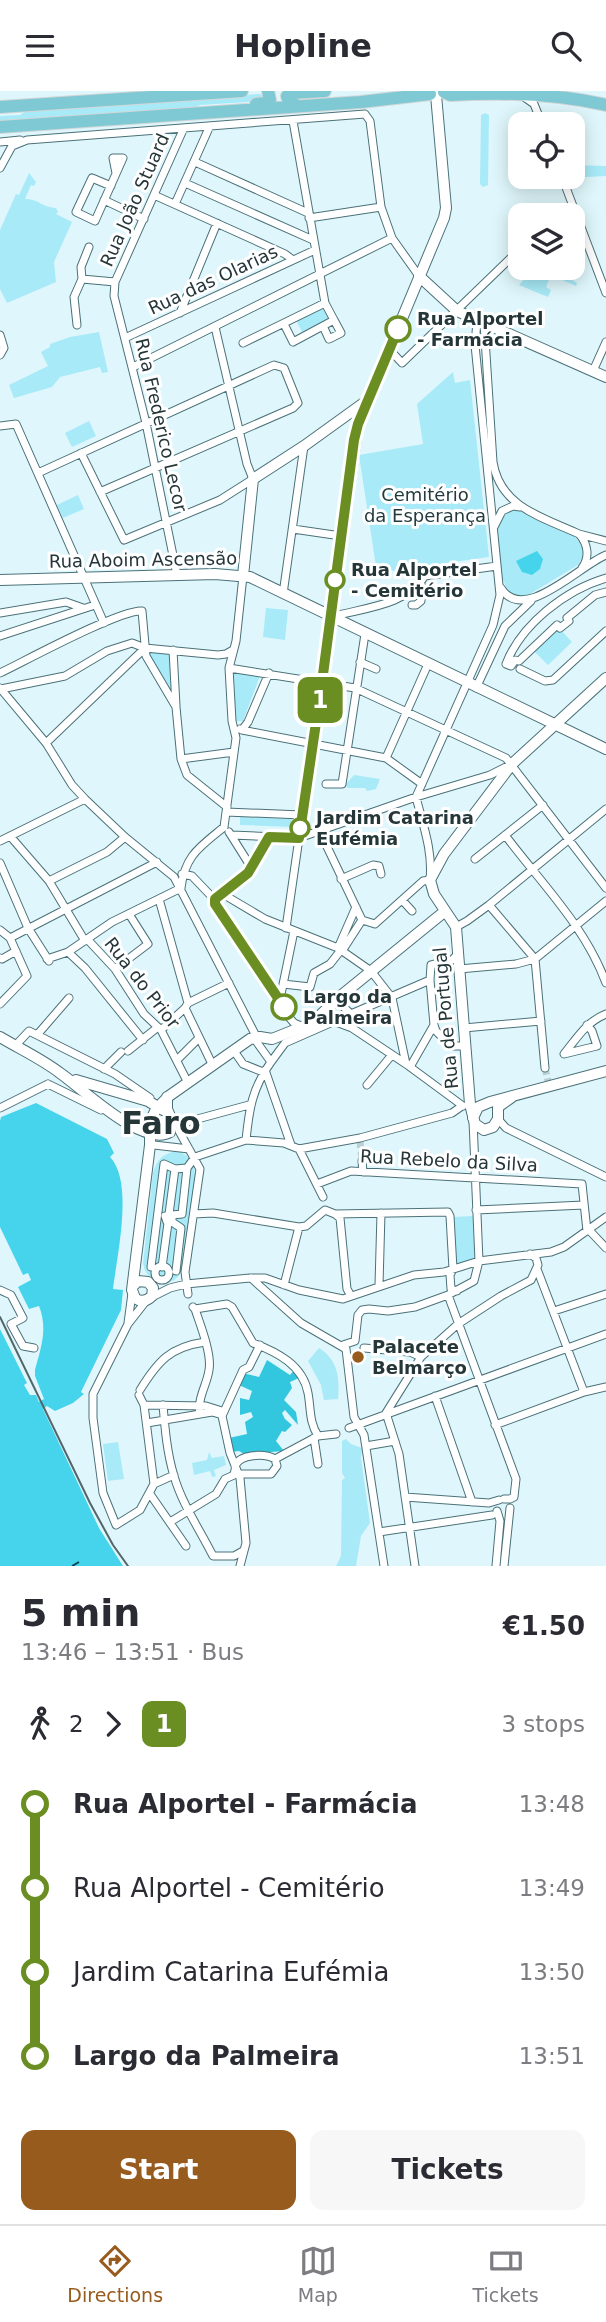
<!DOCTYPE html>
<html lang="en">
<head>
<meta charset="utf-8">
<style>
  :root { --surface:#fff; --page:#f7f7f7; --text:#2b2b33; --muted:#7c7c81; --line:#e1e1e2; --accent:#975b1d }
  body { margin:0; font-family:"DejaVu Sans",sans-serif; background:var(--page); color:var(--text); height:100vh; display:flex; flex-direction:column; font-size:26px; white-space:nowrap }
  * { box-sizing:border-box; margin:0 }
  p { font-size:23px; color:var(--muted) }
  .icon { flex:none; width:38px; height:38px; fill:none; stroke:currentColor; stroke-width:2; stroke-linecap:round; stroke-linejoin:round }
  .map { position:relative; height:1475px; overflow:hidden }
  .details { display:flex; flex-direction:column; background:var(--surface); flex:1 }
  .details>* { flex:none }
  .badge { padding:0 14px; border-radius:10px; font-size:24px; line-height:46px }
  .buttons { position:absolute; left:508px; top:21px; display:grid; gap:14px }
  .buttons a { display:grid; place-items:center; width:77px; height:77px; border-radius:14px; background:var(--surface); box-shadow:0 4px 18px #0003; font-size:35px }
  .map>.badge { position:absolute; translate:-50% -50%; box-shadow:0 0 0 4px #fff }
  .legs { display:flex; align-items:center; gap:10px; height:77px; padding:0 21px; font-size:23px }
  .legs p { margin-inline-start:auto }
  .head { display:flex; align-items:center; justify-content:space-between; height:119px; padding:0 21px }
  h1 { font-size:38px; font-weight:800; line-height:52px }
  .action { display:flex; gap:14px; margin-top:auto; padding:14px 21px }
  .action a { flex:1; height:80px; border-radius:14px; background:var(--accent); color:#fff; font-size:28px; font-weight:800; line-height:80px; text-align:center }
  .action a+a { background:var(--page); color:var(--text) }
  ul { padding:0 21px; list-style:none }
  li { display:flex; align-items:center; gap:24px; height:84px; font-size:26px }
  li i { display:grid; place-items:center; width:10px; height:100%; margin:0 9px; background:currentColor }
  li i::after { content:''; width:18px; height:18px; margin:-9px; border:5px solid; border-radius:50%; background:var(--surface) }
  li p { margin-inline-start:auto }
  li:first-child i { background:linear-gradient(#0000 50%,currentColor 0) }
  li:last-child i { background:linear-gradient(currentColor 50%,#0000 0) }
  header { display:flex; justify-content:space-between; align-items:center; height:91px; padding:0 21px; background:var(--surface); font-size:32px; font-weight:800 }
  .tabs { display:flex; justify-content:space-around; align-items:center; height:98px; border-top:2px solid var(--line); background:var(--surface); font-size:19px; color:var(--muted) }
  .tabs a { display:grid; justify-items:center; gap:4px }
  .tabs .active { color:var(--accent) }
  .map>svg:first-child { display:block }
  .green { fill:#a8eaf7 }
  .forest { fill:#33c7df }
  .water { fill:#46d4ed }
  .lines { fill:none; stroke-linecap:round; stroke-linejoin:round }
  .ferry { stroke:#054650; stroke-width:2; stroke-dasharray:9 7; stroke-linecap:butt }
  .street-tunnel { stroke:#bad0d5; stroke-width:7; stroke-dasharray:7 3.5; stroke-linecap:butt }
  .street-casing { stroke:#4b7178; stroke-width:9 }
  .secondary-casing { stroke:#4b7178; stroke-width:12 }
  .primary-casing { stroke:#d3d7d7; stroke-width:14 }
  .street { stroke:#fff; stroke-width:7 }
  .secondary { stroke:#fff; stroke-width:10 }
  .primary { stroke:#7fc9d5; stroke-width:12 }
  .rail { stroke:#53666a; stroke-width:2 }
  .line-1-casing { stroke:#fff; stroke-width:16 }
  .line-1 { stroke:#6b8e23; stroke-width:10 }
  .stop-1-dot { fill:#fff; stroke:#6b8e23; stroke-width:3.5 }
  .poi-dot { fill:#975b1d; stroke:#fff; stroke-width:2.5 }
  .labels { text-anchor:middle; stroke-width:6; stroke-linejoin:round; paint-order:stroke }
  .street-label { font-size:18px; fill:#253639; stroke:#fff }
  .stop-label { font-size:18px; font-weight:bold; fill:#253639; stroke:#fff; text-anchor:start }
  .park-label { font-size:18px; fill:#233b3f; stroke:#fff }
  .poi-label { font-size:18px; font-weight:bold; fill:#253639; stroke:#fff; text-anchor:start }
  .town-label { font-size:32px; font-weight:bold; fill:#253639; stroke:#fff }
</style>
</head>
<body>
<header><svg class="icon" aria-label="menu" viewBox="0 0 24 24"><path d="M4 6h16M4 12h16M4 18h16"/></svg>Hopline<svg class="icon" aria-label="search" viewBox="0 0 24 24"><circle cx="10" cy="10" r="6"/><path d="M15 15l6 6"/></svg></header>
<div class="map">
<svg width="606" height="1475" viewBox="0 0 606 1475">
  <rect width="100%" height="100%" fill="#dff7fc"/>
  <path class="green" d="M259,3L265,5L262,10L200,14L190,19L0,32V25L20,24L28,19Z
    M485,22L489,24L488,94L483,96L480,93L481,24Z
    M572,74L606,75V85L567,87L572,86Z
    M29,82L36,91L34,95L31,94L25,108C39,108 41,116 56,117L58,121L56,123L72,131L54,171L56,191L7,212L0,198V139L16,103L19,104Z
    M534,177H566L568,186L577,192L576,195L551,184L546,196L551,199L548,206L519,194Z
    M324,214L332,229L303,243L296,229Z
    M99,241L108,281L102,282L100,276L60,286L52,296L14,307L9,294L48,275L41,261L50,256V253L70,246Z
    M453,281L455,292L470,289L489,466L377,482L359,364L423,353L417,313Z
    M89,330L96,345L72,356L65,342Z
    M78,404L84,418L63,427L57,414Z
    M515,419L521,420L574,445L583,456L584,463L578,474L525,506L508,501L502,486L497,432L507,421Z
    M266,517L288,519L285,549L263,546Z
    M559,537L572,551L548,574L534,560Z
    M150,560L169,562L172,601L150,564Z
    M234,582L260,585L243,630H235Z
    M354,684L380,688L376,698L367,700L365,697H348L345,694Z
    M240,726L292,728V736L240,734Z
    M176,1060C184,1062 189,1065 193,1073C200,1088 186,1157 184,1177C174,1199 147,1197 143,1172L153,1082C157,1069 162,1063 176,1060Z
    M473,1125L475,1169L455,1175L453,1126Z
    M319,1257C338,1269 340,1287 338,1308L324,1309L321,1294L308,1270Z
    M346,1348L351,1353L362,1357L361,1367L370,1432L361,1445L356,1475H336L341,1465L342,1389L345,1387L342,1382V1350Z
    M118,1351L124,1388L108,1390L103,1353Z
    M209,1361L212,1367L224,1365L226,1374L214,1379L216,1385L212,1386L210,1380L194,1384L192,1372L207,1369Z"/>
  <path class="forest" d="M267,1269L290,1284L295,1278L299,1287L290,1291L292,1297L284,1309L296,1321L298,1334L285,1319L282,1322L285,1328L292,1334L285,1341L282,1340L276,1350L284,1360L244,1363L239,1360L232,1361L229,1347L247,1343L245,1331L253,1326L251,1321L240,1324V1307L249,1309L252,1300L239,1294L243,1282L259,1286Z"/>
  <path class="water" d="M537,460L543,468L540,478L532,484L522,481L516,470Z
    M36,1012L107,1048L114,1062L110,1066C134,1091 117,1164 113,1198L123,1199L121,1219L81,1301L84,1303L73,1312L55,1320L47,1315L43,1318L99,1437L123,1475H0V1238L27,1292L24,1294L30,1304H36L39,1311L44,1308L35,1285V1279C41,1256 48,1238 39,1215L29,1218L18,1196L31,1189L28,1182L23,1184L0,1136V1030L1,1026Z"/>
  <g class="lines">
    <path class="ferry" d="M72,1475L79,1471"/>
    <path class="street-tunnel" d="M545,977L548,990
      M360,1050L362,1070"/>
    <defs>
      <path id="street" d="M524,6L534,13L542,33
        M293,30L325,212
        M0,51L20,49
        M195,71L308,122
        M0,77L12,55L27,49L365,23L370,30L381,116L392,147L419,185
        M562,86L606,202
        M185,92L313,149
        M111,95L92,87L76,121L95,130L123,67H113L116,82
        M154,104L285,163L293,169
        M104,109L144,128
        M175,113L209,37
        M309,127L381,116
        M572,145L579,140L580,135
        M82,188L115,191
        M180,222L217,132
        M484,232L493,371C500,416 542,426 579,443C588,453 590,466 582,477
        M77,234L74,206L82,188L81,176L89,156
        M323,235L329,248L341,242L334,229
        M0,244L4,257L0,264
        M125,247L315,159
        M243,252L325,212L334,229L293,251L284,233
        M390,259L402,272L520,158
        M133,276L392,147
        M593,280L606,251
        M0,335L16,333L104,532
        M81,362L124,449L220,409L253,388L247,373L215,236
        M38,382L274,274L284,277L298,312L293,317L100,401
        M494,436L502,420L513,415L520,416
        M293,438L341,445
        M579,443L606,450
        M177,484L146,332L114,205L115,191L183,39
        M606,487C565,499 521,534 506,573L511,575L515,569L519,570L557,534L560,537L569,530L567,527L595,504L606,501
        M501,497C523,534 580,474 606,464
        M283,503L304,355
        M412,514H416L421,510V492
        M0,522L66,511L83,517
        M0,545L95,514
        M173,559L176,615
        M360,571L376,578
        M229,577L355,597L506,667L606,797
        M520,578L545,590L553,589L606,540
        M0,582C25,570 121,518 142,520L146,565L176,616L181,668L187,684L227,716
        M0,597L46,652L72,694L85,708L125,746L174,786L257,947
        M476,597L505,535L531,510
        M1,598L65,585L107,560L132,552L145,557L218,564L226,563L233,559
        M240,638L242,639L248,631L269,582
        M242,639L386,667L422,693
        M46,652L145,557
        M386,667L428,573
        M181,668L234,661
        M326,693H342L365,543
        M226,721L302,724
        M224,736L236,647L232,630L229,577L236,550L243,485
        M229,741L251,776
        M320,741L362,829
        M232,744L299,747L416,706L490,684L508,675
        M505,744C541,792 585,835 606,892
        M10,745L49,790L85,850
        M0,750L85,708
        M475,768L543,714
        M0,772L28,837L49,870
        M182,783L192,785L215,809V813L255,875L276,901L288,925L294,932L301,935
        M341,788L373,774L379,775L381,783
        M49,790L107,761L125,746
        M181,797C185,764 200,756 224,736
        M221,802L265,828L338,857L371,880L392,907L406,973
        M220,803L248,783L269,746
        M159,808L188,912
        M402,809L412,820
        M489,814L535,868L545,977
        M362,829L375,833L423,790L430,789C433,760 423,734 416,706L493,534L500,504L475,254L477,230
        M456,836L467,830L489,814L606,718
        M286,837L331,526C362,517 406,515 425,485L497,475
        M0,839L10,847L27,885L0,913
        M10,847L157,771
        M88,849L115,878L144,923L161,939L188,992
        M338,857L356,816
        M342,860L362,829
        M68,861L85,877L143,949
        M457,864L452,869L431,874L430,889L434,934L436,940L451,955H465
        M0,867L2,868L16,860
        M47,868L68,861L112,831L181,797
        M115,878L148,853L129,823
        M459,878L516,873L535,868L606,810
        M283,893L310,896L314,882L330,873L341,859
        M280,908L294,840
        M336,909L351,923L430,889
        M185,917L213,975
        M336,931L352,937L406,973L463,1015
        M587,934L592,940L597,955L564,963C577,947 586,931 606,923
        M464,937L541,930
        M161,939L185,917L188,912L229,892
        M37,944L69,907
        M15,955L29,940L115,983L150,1007
        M128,960L158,936
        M234,960L243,973L263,981
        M177,969L198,948
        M271,971L285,952L351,923
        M410,976L434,934
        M104,978L121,961
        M265,979L291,1054
        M48,993L101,1019
        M367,994L391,965
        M0,1017L48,993
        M498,1028L506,1037L606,1086
        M181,1032L179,1040L200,1078L185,1181L188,1203
        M179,1033L249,1014
        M246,1049C249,1019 252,997 271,971L256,950
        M154,1054L189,1058
        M299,1058L323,1106
        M362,1070L363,1081
        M187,1077L195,1066L246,1049L284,1052L299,1058L360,1047L452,1022L462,1015
        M317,1093L351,1080L582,1093L587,1140
        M476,1119L584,1114
        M169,1123L175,1078
        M194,1123L213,1122L299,1136L306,1135L325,1119L335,1123L448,1121L450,1125L453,1178L450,1184L451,1198L457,1200
        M335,1123L340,1127L347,1198L350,1203
        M172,1131V1124L165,1125L167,1131H172L181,1137L176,1180
        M589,1139L606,1157
        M155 1182a7 7 0 1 1 14 0a7 7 0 1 1-14 0Z
        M151,1176L164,1073L175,1078L187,1077L182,1123L172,1124
        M162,1176L168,1132
        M537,1178L584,1301
        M251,1187L301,1232L346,1258L354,1326L364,1344L384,1475
        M284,1194L299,1136
        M379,1194L381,1122
        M0,1199L11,1204L23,1227L11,1233L23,1255L34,1257
        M448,1204L516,1388L514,1406L510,1408H504
        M150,1207L170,1197L186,1193L250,1187H265L299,1199L343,1208L414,1184L444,1181L479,1170L551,1161L564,1156L606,1126
        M193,1216L195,1218C200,1233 212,1263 209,1279C207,1294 197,1307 200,1323
        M195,1218L227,1213L232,1216L253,1252C277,1261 303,1274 308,1302C311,1318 309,1331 318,1345
        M554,1220L606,1203
        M128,1232L132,1202
        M343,1254L355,1250L358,1224L362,1219L369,1218L388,1220L415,1216L448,1204L474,1190L479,1170L473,1030
        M364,1257L410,1261L421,1266
        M140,1299C158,1270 170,1256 205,1251
        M139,1304L144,1314L154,1393L140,1419L116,1434L103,1402L93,1327V1303L128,1233L146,1210
        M435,1305L472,1411
        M144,1314L206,1315L222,1320
        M163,1314C165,1338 167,1362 174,1385C182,1413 200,1439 213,1465H234L243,1460
        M386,1322L421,1266L458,1233L501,1205L531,1189L538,1174L536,1167L530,1163
        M386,1322L399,1363L415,1475
        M147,1332L212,1321L219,1323
        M495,1334L584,1301L606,1296
        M349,1337L606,1243
        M314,1347L318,1373
        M366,1355L395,1350
        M275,1368L318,1345L336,1343
        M235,1375C240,1363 264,1362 275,1368
        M238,1383H271L277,1375L275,1368
        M154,1393L174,1384
        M150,1403L186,1455
        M405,1406L489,1412L499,1409
        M170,1431L216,1403L225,1388L234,1384L235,1379
        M379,1441L492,1424
        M240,1475L246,1452L240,1387L230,1362L222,1325L243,1279L249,1276L260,1254
        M496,1475L500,1430L497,1420
        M504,1475L510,1417"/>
      <path id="secondary" d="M419,185L457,220L606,286
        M243,485L253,388L304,355L365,311
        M0,489L215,483L250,486L606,658
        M331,526L358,333L444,127L446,117L436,4
        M0,946C20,958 42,968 60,982C82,997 143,1057 170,1041L173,1032L167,1018V1006
        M76,989L148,1010L163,1019
        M512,1006L498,1016V1028L493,1036L484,1039L475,1033L470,1013L456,836L434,803L430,789L444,763L512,673L606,587
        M158,1016L169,1005L250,948L260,946L272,948L312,932L337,908L444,821
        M473,1027L478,1016L490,1011L606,980
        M133,1195L138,1190L148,1191L153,1197L152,1205C147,1210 141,1212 135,1207L132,1199L150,1054V1031L157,1016"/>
      <path id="primary" d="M444,1L450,4C503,1 554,2 606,14
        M256,13L266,12L270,9L268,0
        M298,15L289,11L287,5L291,2L325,0
        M0,16L242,0
        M0,36L361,11L430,3"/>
    </defs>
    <use href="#street" class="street-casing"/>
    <use href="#secondary" class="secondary-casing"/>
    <use href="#primary" class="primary-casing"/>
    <use href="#street" class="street"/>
    <use href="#secondary" class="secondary"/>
    <use href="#primary" class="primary"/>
    <path class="rail" d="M0,1226L90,1412L113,1454L128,1475"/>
  </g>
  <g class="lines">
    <defs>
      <path id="line-1" d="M284,916L215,813V808L248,782L269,746L299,747L322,591L354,349L358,333L398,238"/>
    </defs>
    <use href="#line-1" class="line-1-casing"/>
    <use href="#line-1" class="line-1"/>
  </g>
  <g class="stop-1-dot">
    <circle cx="398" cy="238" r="12"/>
    <circle cx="335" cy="489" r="9"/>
    <circle cx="300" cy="737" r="9"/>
    <circle cx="284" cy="916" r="12"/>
  </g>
  <circle class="poi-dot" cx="358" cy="1266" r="7"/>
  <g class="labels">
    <g class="street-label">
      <text transform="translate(135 109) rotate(-66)" y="6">Rua João Stuard</text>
      <text transform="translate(213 189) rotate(-25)" y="6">Rua das Olarias</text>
      <text transform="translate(161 334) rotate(77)" y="6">Rua Frederico Lecor</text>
      <text transform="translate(143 469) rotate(-1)" y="6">Rua Aboim Ascensão</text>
      <text transform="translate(142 892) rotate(52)" y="6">Rua do Prior</text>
      <text transform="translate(446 927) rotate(-95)" y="6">Rua de Portugal</text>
      <text transform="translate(449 1070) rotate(3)" y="6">Rua Rebelo da Silva</text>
    </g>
    <g class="stop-label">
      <text x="417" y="234">Rua Alportel<tspan x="417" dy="21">- Farmácia</tspan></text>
      <text x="351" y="485">Rua Alportel<tspan x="351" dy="21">- Cemitério</tspan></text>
      <text x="316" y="733">Jardim Catarina<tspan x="316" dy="21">Eufémia</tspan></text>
      <text x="303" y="912">Largo da<tspan x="303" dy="21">Palmeira</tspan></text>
    </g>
    <g class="park-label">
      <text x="425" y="410">Cemitério<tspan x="425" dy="21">da Esperança</tspan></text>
    </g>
    <g class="poi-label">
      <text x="372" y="1262">Palacete<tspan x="372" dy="21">Belmarço</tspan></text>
    </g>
    <g class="town-label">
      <text x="161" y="1043">Faro</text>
    </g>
  </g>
</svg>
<div class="buttons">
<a><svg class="icon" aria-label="locate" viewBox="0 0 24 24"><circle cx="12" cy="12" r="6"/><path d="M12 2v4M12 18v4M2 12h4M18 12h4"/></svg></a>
<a><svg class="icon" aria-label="layers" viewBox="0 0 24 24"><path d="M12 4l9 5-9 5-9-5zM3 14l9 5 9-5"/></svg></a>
</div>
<b class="badge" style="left:320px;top:609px;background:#6b8e23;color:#fff">1</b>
</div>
<section class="details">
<div class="head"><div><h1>5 min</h1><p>13:46 – 13:51 · Bus</p></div><b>€1.50</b></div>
<div class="legs"><svg class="icon" aria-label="walk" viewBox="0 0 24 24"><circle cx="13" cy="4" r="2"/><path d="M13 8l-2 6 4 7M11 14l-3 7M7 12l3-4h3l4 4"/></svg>2<svg class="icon" aria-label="forward" viewBox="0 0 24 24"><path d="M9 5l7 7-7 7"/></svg><b class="badge" style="background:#6b8e23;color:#fff">1</b><p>3 stops</p></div>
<ul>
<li><i style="color:#6b8e23"></i><b>Rua Alportel - Farmácia</b><p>13:48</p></li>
<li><i style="color:#6b8e23"></i><span>Rua Alportel - Cemitério</span><p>13:49</p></li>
<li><i style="color:#6b8e23"></i><span>Jardim Catarina Eufémia</span><p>13:50</p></li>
<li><i style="color:#6b8e23"></i><b>Largo da Palmeira</b><p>13:51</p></li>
</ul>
<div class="action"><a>Start</a><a>Tickets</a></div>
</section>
<nav class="tabs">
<a class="active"><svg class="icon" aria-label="directions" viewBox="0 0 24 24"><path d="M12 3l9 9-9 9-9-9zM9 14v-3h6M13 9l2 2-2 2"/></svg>Directions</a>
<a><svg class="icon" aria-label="map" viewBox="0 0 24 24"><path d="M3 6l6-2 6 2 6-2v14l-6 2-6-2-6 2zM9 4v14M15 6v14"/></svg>Map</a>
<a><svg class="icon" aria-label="tickets" viewBox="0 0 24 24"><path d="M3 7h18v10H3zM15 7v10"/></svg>Tickets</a>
</nav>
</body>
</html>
